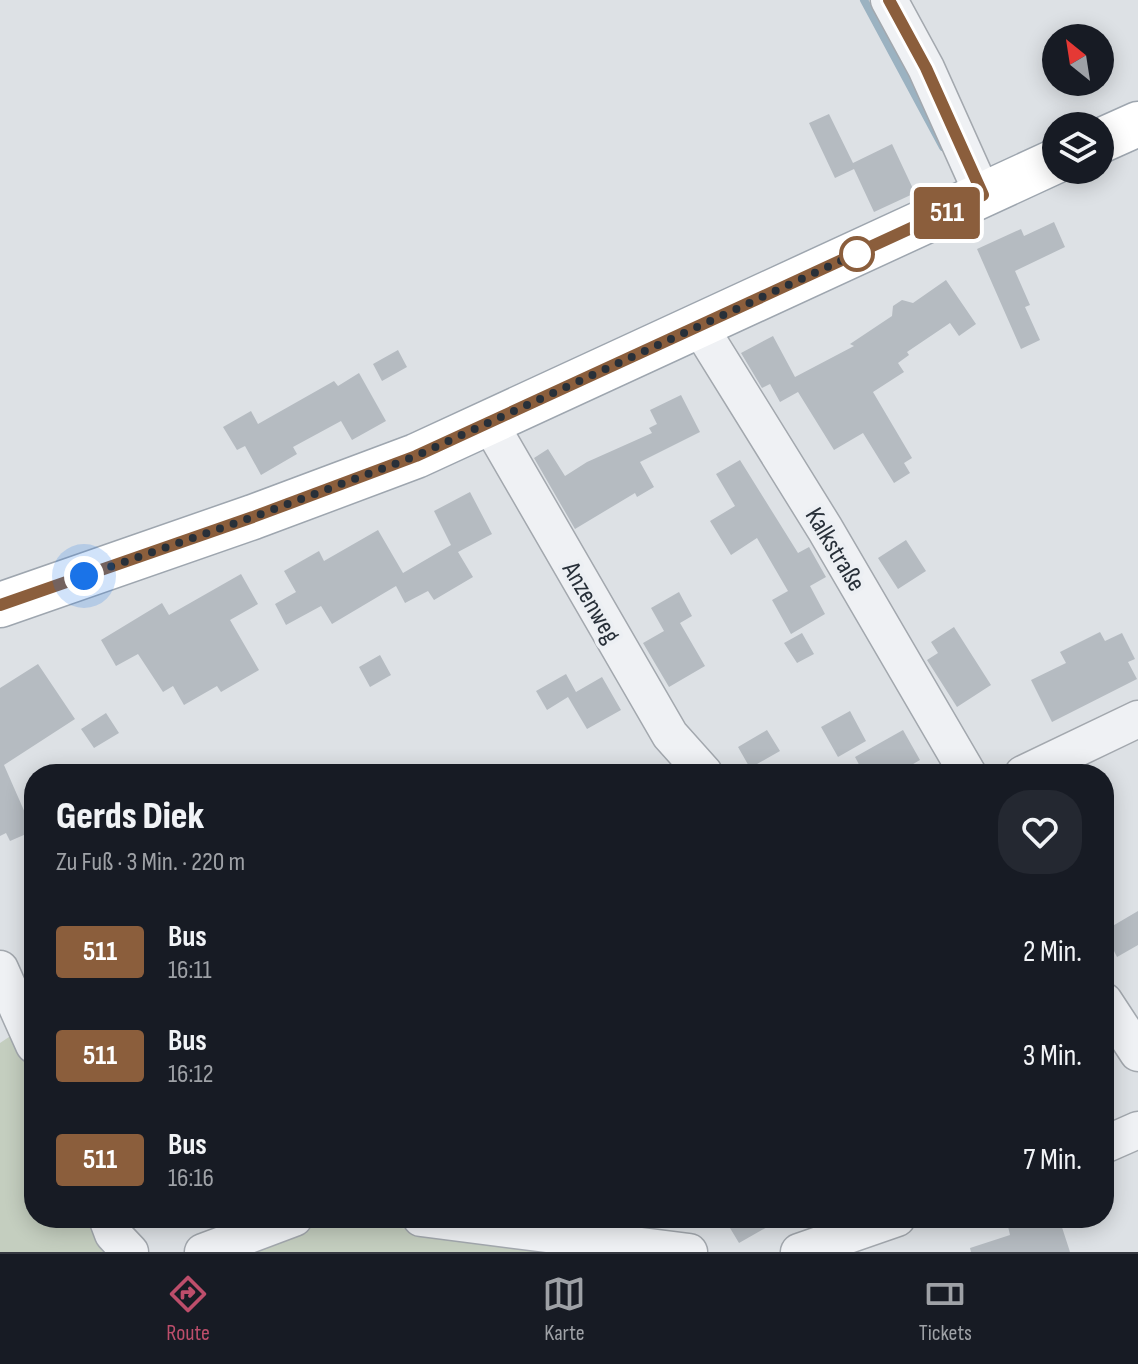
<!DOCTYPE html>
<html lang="de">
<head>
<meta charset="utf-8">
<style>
  :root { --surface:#171b24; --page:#242831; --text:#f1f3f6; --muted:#9ea1a6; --line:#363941; --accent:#bd4e6b }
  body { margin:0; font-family:"Sofia Sans Condensed",sans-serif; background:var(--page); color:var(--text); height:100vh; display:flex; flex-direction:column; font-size:30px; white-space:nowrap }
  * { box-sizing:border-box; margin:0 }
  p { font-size:26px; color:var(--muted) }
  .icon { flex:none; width:44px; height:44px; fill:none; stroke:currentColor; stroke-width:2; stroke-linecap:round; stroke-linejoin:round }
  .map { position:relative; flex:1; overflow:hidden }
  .drawer { position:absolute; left:24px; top:764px; width:1090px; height:464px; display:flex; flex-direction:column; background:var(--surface); border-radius:32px; box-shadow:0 4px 20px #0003 }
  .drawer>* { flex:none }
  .badge { padding:0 16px; border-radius:6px; font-size:28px; line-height:52px }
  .needle { width:52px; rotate:330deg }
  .buttons { position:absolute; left:1042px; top:24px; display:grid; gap:16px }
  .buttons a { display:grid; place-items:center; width:72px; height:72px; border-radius:50%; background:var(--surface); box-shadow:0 4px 20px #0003; font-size:40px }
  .you { position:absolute; width:40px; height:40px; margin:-20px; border:6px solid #fff; border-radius:50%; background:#1a73e8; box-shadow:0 0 0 12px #1a73e833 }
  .map>.badge { position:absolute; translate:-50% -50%; box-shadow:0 0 0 4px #fff }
  .round { display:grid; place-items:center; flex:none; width:84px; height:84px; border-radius:32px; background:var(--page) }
  .headline { display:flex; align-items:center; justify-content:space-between; height:136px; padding:0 32px }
  h1 { font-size:38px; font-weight:800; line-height:60px }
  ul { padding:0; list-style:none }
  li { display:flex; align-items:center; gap:24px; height:104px; padding:0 32px }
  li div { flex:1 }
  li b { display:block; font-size:30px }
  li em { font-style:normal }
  li .badge { min-width:88px; font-weight:700; text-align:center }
  .tabs { display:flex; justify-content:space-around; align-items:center; height:112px; border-top:2px solid var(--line); background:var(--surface); font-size:22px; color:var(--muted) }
  .tabs a { display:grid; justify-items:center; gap:4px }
  .tabs .selected { color:var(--accent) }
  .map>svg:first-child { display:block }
  .green { fill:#c4cebf }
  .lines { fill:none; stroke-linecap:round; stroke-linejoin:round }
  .stream { stroke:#9bb2c1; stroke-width:8 }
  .building { fill:#b5bbc1 }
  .minor-casing { stroke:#a3a8ae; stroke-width:39 }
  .major-casing { stroke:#9ea6af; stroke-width:47 }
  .minor { stroke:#eff1f4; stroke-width:36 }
  .major { stroke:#fff; stroke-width:44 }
  .line-casing { stroke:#fff; stroke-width:18 }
  .line { stroke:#8b5e3c; stroke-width:12 }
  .walk { stroke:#283039; stroke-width:8; stroke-dasharray:0 14.4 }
  .stop-dot { fill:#fff; stroke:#8b5e3c; stroke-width:4 }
  .labels { text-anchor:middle; stroke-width:8; stroke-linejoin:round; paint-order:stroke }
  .street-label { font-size:26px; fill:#283039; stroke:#eceff3 }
</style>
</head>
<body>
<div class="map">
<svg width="1138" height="1252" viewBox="0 0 1138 1252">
  <rect width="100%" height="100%" fill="#dde1e5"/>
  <path class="green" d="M18,1031L34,1072V1218H93L107,1252H0V1043Z
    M323,1219L609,1252H232Z"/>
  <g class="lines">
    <path class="stream" d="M864,0L943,147"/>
  </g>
  <path class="building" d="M829,114L853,163L892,144L915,193L874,212L854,169L835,178L809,123Z
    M1054,222L1065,247L1015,271L1030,305L1025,307L1040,340L1021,349L977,249L1021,229L1024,236Z
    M946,280L976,324L959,336L950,323L907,352L909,355L898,363L904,372L873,392L912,458L904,463L910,473L894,483L863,433L834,450L798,392L780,402L770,384L762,388L741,353L773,336L795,377L854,346L850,344L892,316L893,306L902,300L913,303Z
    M398,350L407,367L382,381L373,364Z
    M359,373L386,421L352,440L341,421L293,447L297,454L261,475L245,446L237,450L223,427L251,411L258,424L334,381L338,386Z
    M681,395L700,432L640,462L654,487L637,497L635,493L575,529L534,458L548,449L565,476L587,462L652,433L649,428L657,424L650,410Z
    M740,460L798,553L809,547L826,577L810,586L825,614L791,634L772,600L788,591L757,538L731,555L710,521L735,506L716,474Z
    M470,492L492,534L458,552L473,577L434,600L428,591L405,603L396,586L332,624L321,606L286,625L275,604L296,592L284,571L319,551L324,561L378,530L403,573L451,545L434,511Z
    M906,540L926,571L898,589L878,558Z
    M241,574L258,604L230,620L259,670L221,692L217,686L184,705L173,686L163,692L138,654L116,666L101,640L162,603L169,615Z
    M679,592L692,616L680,623L705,666L669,687L643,643L664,631L651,608Z
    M954,627L991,685L957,707L927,660L938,653L931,642Z
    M1100,632L1105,641L1122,633L1135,659L1128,662L1137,679L1052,722L1031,680L1066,663L1060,652Z
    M802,633L814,654L797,663L784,643Z
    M380,655L391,675L370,687L359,667Z
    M38,664L75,719L4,765L33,831L10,841L6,833L0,836V688Z
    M566,674L576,692L602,677L621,710L587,729L568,697L547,710L536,691Z
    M850,711L866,741L838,757L821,727Z
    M106,713L119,733L94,748L81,729Z
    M767,730L780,751L750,768L738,747Z
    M903,730L920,760L896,774H864L855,757Z
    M1138,911V945L1117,957L1104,931Z
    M724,1218H783L739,1243Z
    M1019,1218H1059L1070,1252H971L970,1248L1010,1235L1007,1222Z"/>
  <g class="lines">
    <defs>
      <path id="minor" d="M889,0L926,68L983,195
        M699,326L825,529L968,774
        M490,424L670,735L704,773
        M1023,774L1138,719
        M0,969L34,1045
        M1104,1001L1138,1053
        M1104,1145L1138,1130
        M107,1218L113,1234L130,1252
        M421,1218L689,1252
        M203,1252L294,1218
        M799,1252L897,1218"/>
      <path id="major" d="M1100,141L1138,124
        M0,605L253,517L416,456L1056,161"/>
    </defs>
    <use href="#minor" class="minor-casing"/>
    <use href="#major" class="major-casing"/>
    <use href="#minor" class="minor"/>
    <use href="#major" class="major"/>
  </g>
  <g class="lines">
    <defs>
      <path id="line" d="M0,605L253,517L416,456L983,195L926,68L889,0"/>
    </defs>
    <use href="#line" class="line-casing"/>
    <use href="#line" class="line"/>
    <path class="walk" d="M84,576L253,517L416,456L869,248L857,254"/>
  </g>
  <circle class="stop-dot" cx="857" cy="254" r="16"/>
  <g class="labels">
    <g class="street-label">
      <text transform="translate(836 549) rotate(59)" y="9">Kalkstraße</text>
      <text transform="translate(592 602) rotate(60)" y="9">Anzenweg</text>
    </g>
  </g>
</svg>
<div class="buttons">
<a><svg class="needle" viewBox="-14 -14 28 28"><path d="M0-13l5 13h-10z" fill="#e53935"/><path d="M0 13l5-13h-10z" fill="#9ea1a6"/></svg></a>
<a><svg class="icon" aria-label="layers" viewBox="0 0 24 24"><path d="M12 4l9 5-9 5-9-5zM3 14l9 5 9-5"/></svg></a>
</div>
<div class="you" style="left:84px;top:576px"></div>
<b class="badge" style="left:947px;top:213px;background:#8b5e3c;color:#fff">511</b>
<section class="drawer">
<div class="headline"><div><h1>Gerds Diek</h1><p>Zu Fuß · 3 Min. · 220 m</p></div><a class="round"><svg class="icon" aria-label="heart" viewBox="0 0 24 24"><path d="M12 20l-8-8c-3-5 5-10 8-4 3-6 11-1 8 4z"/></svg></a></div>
<ul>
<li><span class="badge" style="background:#8b5e3c;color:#fff">511</span><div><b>Bus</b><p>16:11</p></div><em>2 Min.</em></li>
<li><span class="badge" style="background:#8b5e3c;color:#fff">511</span><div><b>Bus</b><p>16:12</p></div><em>3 Min.</em></li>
<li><span class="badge" style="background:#8b5e3c;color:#fff">511</span><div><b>Bus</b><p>16:16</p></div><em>7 Min.</em></li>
</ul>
</section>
</div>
<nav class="tabs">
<a class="selected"><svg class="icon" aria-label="directions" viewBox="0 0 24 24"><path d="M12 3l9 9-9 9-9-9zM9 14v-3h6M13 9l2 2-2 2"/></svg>Route</a>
<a><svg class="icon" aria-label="map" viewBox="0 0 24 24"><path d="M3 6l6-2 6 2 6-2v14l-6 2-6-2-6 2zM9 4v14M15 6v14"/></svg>Karte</a>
<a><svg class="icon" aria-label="tickets" viewBox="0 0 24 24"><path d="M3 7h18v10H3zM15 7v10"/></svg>Tickets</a>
</nav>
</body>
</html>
